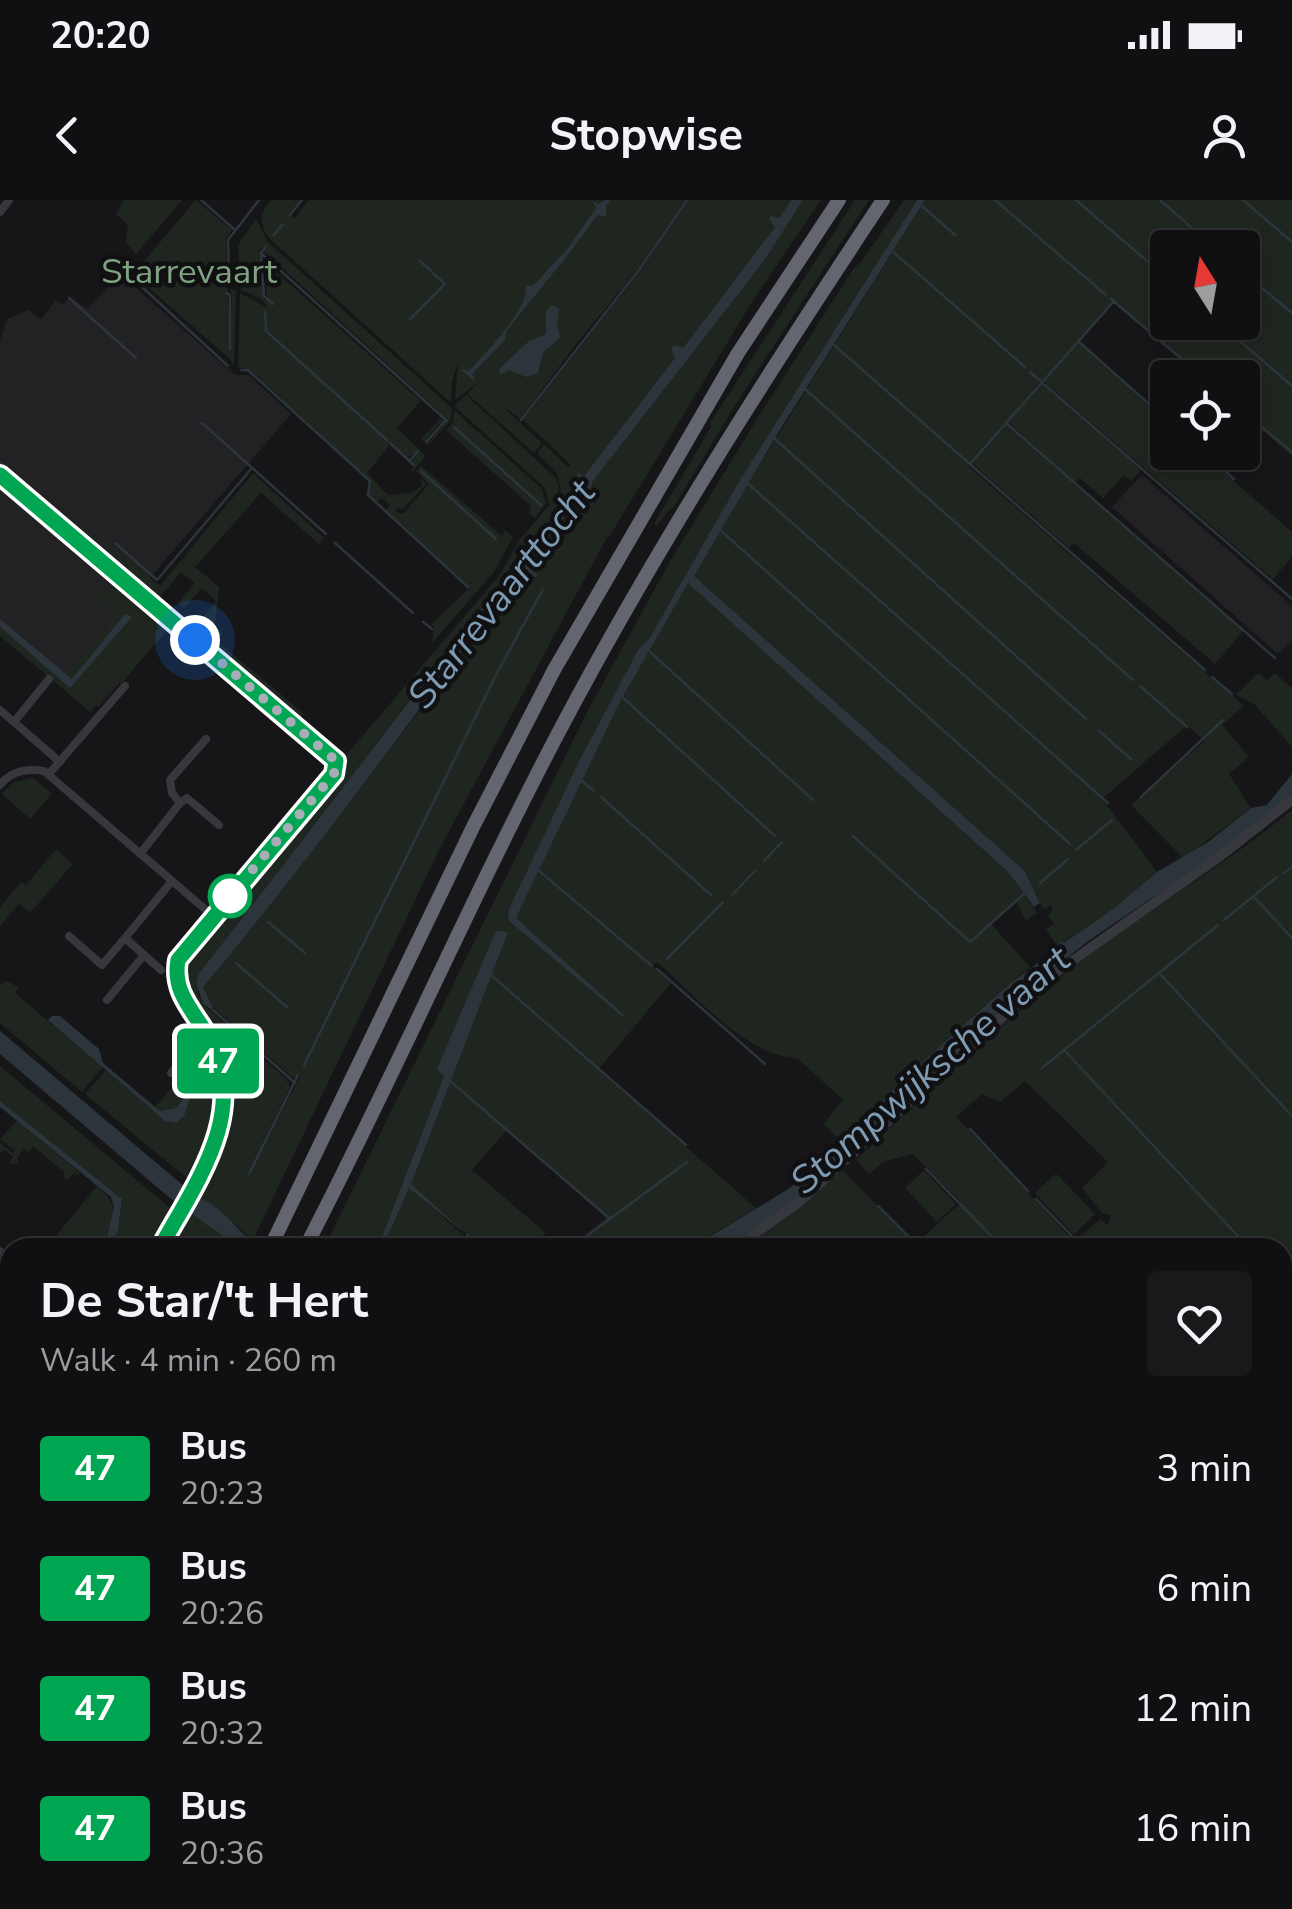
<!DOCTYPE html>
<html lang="en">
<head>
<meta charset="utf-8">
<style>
  :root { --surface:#101012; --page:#19191b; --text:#f1f3f6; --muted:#9c9d9f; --line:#303032 }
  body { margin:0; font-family:"Nunito Sans",sans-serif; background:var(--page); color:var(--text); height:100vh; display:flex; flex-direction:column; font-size:38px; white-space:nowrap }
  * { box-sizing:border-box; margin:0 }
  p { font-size:32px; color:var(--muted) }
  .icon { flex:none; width:55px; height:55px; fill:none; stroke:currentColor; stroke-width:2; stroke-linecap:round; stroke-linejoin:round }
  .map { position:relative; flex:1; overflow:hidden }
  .details { position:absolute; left:0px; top:1038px; width:1292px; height:672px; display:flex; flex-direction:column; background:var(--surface); border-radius:30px 30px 0 0; box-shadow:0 5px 15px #0003,0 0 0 2px var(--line) }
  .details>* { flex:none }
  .badge { padding:0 20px; border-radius:8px; font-size:35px; line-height:65px }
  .needle { width:65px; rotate:349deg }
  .tools { position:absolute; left:1150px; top:30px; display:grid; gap:20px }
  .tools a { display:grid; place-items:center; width:110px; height:110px; border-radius:10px; background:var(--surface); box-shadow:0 5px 15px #0003,0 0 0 2px var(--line); font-size:50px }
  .you { position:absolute; width:50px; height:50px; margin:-25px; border:8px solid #fff; border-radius:50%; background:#1a73e8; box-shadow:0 0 0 15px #1a73e833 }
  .map>.badge { position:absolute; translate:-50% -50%; box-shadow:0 0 0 5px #fff }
  .round { display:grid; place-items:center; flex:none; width:105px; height:105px; border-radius:10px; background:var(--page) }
  .summary { display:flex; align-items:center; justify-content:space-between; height:170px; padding:0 40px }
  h1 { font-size:48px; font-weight:700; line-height:75px }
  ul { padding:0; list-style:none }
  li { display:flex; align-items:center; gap:30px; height:120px; padding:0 40px }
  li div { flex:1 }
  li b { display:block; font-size:38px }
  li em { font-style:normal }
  li .badge { min-width:110px; font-weight:700; text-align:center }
  .status { display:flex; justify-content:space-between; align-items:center; height:70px; padding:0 50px; background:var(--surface); direction:ltr }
  .status svg { height:28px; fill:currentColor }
  header { display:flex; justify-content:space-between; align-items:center; height:130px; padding:0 40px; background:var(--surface); font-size:45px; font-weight:700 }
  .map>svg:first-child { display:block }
  .built { fill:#222225 }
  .green { fill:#1e261f; fill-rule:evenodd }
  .water { fill:#2c353c }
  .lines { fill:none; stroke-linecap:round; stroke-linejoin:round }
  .stream { stroke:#2c353c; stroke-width:2.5 }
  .minor { stroke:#37383d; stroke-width:8 }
  .tertiary { stroke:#37383d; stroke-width:10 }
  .motorway { stroke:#63666e; stroke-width:14 }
  .line-casing { stroke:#fff; stroke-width:22 }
  .line { stroke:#00a651; stroke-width:15 }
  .walk { stroke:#a8adb8; stroke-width:10; stroke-dasharray:0 18 }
  .stop-dot { fill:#fff; stroke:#00a651; stroke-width:5 }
  .labels { text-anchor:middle; stroke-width:9; stroke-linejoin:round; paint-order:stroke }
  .park-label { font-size:35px; fill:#7fa381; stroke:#111113 }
  .water-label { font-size:38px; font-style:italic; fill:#7f9bb3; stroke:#111113 }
</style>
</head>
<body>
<div class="status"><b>20:20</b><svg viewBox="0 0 49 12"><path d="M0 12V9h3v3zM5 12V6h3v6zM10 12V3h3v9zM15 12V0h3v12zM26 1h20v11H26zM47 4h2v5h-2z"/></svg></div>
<header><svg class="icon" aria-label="back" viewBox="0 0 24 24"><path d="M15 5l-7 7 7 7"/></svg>Stopwise<svg class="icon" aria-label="person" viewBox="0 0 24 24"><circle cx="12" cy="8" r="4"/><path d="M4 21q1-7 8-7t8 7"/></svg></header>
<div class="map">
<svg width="1292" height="1709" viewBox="0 0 1292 1709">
  <rect width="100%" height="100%" fill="#161618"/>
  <path class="built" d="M121,75L235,175H249L291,214L140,389L177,420L98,507L0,421V141L7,119L28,110L41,119L56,100L63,105L70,97L87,109Z
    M1142,275L1292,406V440L1278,454L1112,307Z
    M10,1590V1700H148L144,1709H0V1601Z"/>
  <path class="green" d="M124,0H182L136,54L126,43L128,25L116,14Z
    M196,0L232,30L226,39L230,153L232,93L229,88L236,91L234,167L230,159L133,74Z
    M271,0H301L289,15L295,18L309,0H685L638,69L577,143L520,219L500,204L542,243L534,253L467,194L479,182L455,200L458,163L452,181L451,203L270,39C259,24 259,14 271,0Z
    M688,0H791L779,18L771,16L775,27L683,148L672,149L675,158L584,276L578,272L580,284C451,442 327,610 200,772L198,794L203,804L286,879L290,887L248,975L301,875L293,878L209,804L203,787L401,535L579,300L593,304L595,299L590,290L593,281L764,61L803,0H821L752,102L609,337H607L439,650L252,1042L240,1028L198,997L218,959L215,957C230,920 234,874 214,837C203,816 178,795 181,769C183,756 194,746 202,736H207L217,724V719L348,565L342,560L499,376L519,341L549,305L545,288L454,206L466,195L557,279L559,294L517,354L561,291L557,273L537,253L544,244L568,267L571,265L523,220L641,70Z
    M855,0H869L737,202L673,308H670L657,326L654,324L711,227L710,223Z
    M904,0H917L741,278L649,439L638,450L579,561L508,711L510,721L624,816L516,718L621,500L688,382L1008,672L1037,713L1026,720L1016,702L1019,697L991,724L1030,767L929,856L841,941L823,924L843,900L797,858C747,857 693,793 657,762L653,765L617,736L671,783L598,870L756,1008L691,1047H582L577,1041L607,1018L506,931L472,970L546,1033L528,1047H482L410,985L449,881L465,893L450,879L490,775L444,876L378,1047L324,1048L586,514L669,363L757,219L854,68L862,61Z
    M925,0H1292V256L1243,213L1242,178L1201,177L1114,103L1078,143L1167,222L1168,252L1202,253L1292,332V357L1273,379L1042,180L1008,220L1041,183L1141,270L1131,281L1124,275L1103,298L1080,278L1075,283L1007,221L968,266L1244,506L1222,525L1249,557L1229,574L1251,608L1183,658L1131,605L1205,541L1134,482L1185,527L1102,599L1157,672L1117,706L1058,747L1046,729L1054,724L1048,715L1053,709L1051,706L1043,709L1024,670L694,376L693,371ZM1168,48H1242V122H1168Z
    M256,19L268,42L452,208L450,221L428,245L421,239L441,218L443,220L426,239L429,242L446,222V218L264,51L266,44L260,50L264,99L267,100L265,62L421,201L397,228L426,256L411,273L414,264L412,260L419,252L407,257L391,243L367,273L388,295L412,293L422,286L420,278L426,284L402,310L398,307L395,311L403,314L429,284L416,271L421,266L502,336L505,330L513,337L494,372L432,443L434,427L431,425L470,387L386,310L390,305L382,298L377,302L369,294L372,282L252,171L238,167L240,93L268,108L261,99L241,90L238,45Z
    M454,210L542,289L546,303L535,318L529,313L531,306L446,230L453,223Z
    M1006,225L1243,431L1215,464L1074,343L1069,348L972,263Z
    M253,273L324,338L319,344L261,293L195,367L219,387L215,426L223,433L219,438L188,426L198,414L203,417L216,401L202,388L184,408L178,403L195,383L181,372L158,399L108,356L104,346L106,342L160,386Z
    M111,385L166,431L121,484L116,480L90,512L0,436V427L70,487L125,414L72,479L66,476L116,417L96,400Z
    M221,444L304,514L297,521L215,451Z
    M1258,473L1267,480L1275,473L1292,488V547L1254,504L1236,495Z
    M33,578L52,594L30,619L2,594L14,582Z
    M1292,610V1270L1283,1274L1282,1048H741L797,1009L842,970L916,1044L961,1002L913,954L883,962L869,974L856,960C920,900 982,840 1050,785C1127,722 1215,673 1292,610ZM1025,881L1108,962L1082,988L1103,1014L1111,1015L1107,1026L1101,1019L1074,1041L956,917L982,894L1000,902Z
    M56,649L73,664L30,713L19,704L0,726V707L21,682L26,685Z
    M6,781L19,787L15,793L103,867L82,892L0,823V785Z
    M201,843C227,888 212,937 188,979L85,894L106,870L165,921L176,923L187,894L176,908L160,911L155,907L197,859L192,854Z
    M0,866L170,1008L151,1047H111L118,1031L122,999L0,901Z
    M17,921L80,973L78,976L74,973L69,979L63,978L65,973L33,946L29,952L24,949L17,958L19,964L9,963L13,957L4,950L0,954V943L13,953L15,951L0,939Z
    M924,970L956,1004L937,1022L905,988Z
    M1054,975H1058L1095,1014L1074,1035L1035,993Z
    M97,986C122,1005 114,1020 105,1047H52L50,1043Z
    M409,987L477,1047L383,1048Z
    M190,1011L243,1047L170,1048Z
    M1292,1280V1548L1282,1538V1284Z
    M1283,1541L1292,1551V1709H909L902,1700H1282Z"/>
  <path class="water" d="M606,0H610L606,6V16L597,15C569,57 536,92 506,132L505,140L472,174L476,182L460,169L469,171C485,154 529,109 526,86H533L568,48L596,8L592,1L598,4Z
    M791,0H803L764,61L593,281L590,290L594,302L592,305L578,300C452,461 335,630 203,787L214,811L203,804L196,781L200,772C327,610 452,442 580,284L577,272L584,276L675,158L671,149L674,145L683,148L775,27L769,19L771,16L779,18Z
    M917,0H925L778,233L694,376L1024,670L1040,703L1034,707L1008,672L688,383L621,500L516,718L624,815L623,817L509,721L508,711L579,561L638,450L649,439L741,278Z
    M552,105L559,109L557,123L560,138L543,152L538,173L526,177L509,170L500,175L499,169L529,141L546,134V112Z
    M125,414L132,417L70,488L0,427V419L72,479Z
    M1292,574V594L1220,652L1091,739L1033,784L789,1005L726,1047L691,1048L790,988L929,856L1011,783L1061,746L1059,741L1064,743L1117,706L1157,672L1208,642L1251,608L1267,605Z
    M496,731L508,732L411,984L469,1037L409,988L383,1047H378L444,876L437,869Z
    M52,816H60L99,849L103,863L160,911L176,908L187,894L191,895L184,916L176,923L165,921L48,820Z
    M0,831L197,997C223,1006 239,1033 258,1047H243L231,1042L170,998L0,854Z
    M0,901L122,999L118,1031L111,1047H105L114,1007L111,997L0,907Z"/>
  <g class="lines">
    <path class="stream" d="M201,0L234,29
      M995,0L1106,95
      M1076,0L1168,79
      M1160,0L1215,48
      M1243,0L1292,42
      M922,6L955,35
      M290,15L302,0
      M274,35L283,24
      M266,46L261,53L264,96L273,104
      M891,50L1025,167
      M261,53L447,221
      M1242,71L1292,113
      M229,82L228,40L259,0
      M141,86L228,166
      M226,93L230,95V149
      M69,98L136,158
      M1111,99L1204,178
      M265,112L266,131L387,240
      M410,119L445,84L419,60
      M1218,122L1292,186
      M1079,142L1168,221
      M834,145L1205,470
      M241,170H248L370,281L368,295L468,387
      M1030,172L1292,399
      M805,189L1133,480
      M1242,211L1292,252
      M521,220L639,70L687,0
      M202,223L326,334
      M1006,223L1275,458
      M454,227L541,305
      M775,239L1086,519
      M427,241L445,221
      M390,243L414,265
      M1204,252L1234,279
      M409,261L418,251
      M0,263L28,288
      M970,264L1114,101
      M421,271L496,339
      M746,282L1108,603
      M718,328L1070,644
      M115,343L157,380L252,268
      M335,343L413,413
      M524,365L536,376
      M423,422L432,429
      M648,450L813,600
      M1212,477L1232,494
      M1140,486L1187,527
      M621,496L775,636
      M1099,531L1131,559
      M580,579L594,591
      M601,597L712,696
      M1141,597L1223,520
      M853,636L970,742L1025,693
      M1076,650L1112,620
      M764,661L782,642
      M538,670L652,766
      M1284,673L1292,667
      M1040,683L1068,659
      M732,695L756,670
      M1255,698L1292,738
      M1224,720L1277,677
      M268,722L305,753
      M667,759L723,702
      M236,763L288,808
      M657,769L765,864
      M491,775L686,945
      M1161,775L1292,916
      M213,810L295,883
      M1064,850L1249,1048
      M304,865L497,473L543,389
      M1042,868L1218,725
      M448,879L610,1019
      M970,929L1028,991
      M926,969L1003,1048
      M249,974L298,875
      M1036,999L1074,1038
      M878,1006L920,1048
      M467,1035L481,1048
      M830,1040L837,1048
      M580,1041L687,962
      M1282,1083L1292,1093
      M1282,1264L1292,1259
      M1282,1443L1292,1453
      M1282,1540L1292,1549
      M686,1700L697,1709
      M716,1700L727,1709
      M1108,1700L1116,1709
      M1270,1700L1279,1709"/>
    <path class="minor" d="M0,12L9,0
      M0,275L335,561L334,574L179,760C172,793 194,811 209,837C250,911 195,984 161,1048
      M0,510L60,562
      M14,522L49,479
      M48,575L125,486
      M0,585C11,571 26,568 44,571L213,716
      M180,603L187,598L219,625
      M140,654L180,603L172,593L170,580L206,539
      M69,736L102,765L125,738
      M161,770L125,738L172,681
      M107,800L144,755
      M171,873L206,832
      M0,1051L10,1064
      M298,1700L310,1709
      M170,1709L174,1700
      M365,1709L372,1700
      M576,1709L582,1700"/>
    <path class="tertiary" d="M734,1048L798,1003L1038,785L1219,657L1292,600
      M0,1200L10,1199
      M698,1700L709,1709
      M130,1709L134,1700"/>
    <path class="motorway" d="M270,1048L473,627L554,470L738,153L839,0
      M305,1048C395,875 472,696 563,524C659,343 770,170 883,0
      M0,1437L10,1425
      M0,1467L10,1454
      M0,1507L10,1494
      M0,1538L10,1526"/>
  </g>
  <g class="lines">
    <defs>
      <path id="line" d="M0,275L336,561L334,574L178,760C172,793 194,811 209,838C250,912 195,984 160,1048"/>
    </defs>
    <use href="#line" class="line-casing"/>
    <use href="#line" class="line"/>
    <path class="walk" d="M195,440L336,561L334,574L230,696"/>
  </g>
  <circle class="stop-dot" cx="230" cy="696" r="20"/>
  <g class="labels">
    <g class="park-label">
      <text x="189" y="83">Starrevaart</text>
    </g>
    <g class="water-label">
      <text transform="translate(501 394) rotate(-52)" y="13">Starrevaarttocht</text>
      <text transform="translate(930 870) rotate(-41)" y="13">Stompwijksche vaart</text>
    </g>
  </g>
</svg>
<div class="tools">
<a><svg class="needle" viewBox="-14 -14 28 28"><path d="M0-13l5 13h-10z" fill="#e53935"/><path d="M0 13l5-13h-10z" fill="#9c9d9f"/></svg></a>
<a><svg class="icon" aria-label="locate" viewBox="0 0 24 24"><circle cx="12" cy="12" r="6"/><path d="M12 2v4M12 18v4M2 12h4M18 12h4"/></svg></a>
</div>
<div class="you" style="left:195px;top:440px"></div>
<b class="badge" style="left:218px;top:861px;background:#00a651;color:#fff">47</b>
<section class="details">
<div class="summary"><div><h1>De Star/'t Hert</h1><p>Walk · 4 min · 260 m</p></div><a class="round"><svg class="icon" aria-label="heart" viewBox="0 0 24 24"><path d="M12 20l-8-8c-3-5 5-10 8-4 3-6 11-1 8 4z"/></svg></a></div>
<ul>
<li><span class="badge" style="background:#00a651;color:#fff">47</span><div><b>Bus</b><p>20:23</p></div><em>3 min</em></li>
<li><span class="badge" style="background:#00a651;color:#fff">47</span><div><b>Bus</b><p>20:26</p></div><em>6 min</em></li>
<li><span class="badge" style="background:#00a651;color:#fff">47</span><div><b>Bus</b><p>20:32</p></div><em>12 min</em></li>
<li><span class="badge" style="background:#00a651;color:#fff">47</span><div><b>Bus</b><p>20:36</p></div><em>16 min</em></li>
</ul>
</section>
</div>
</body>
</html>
